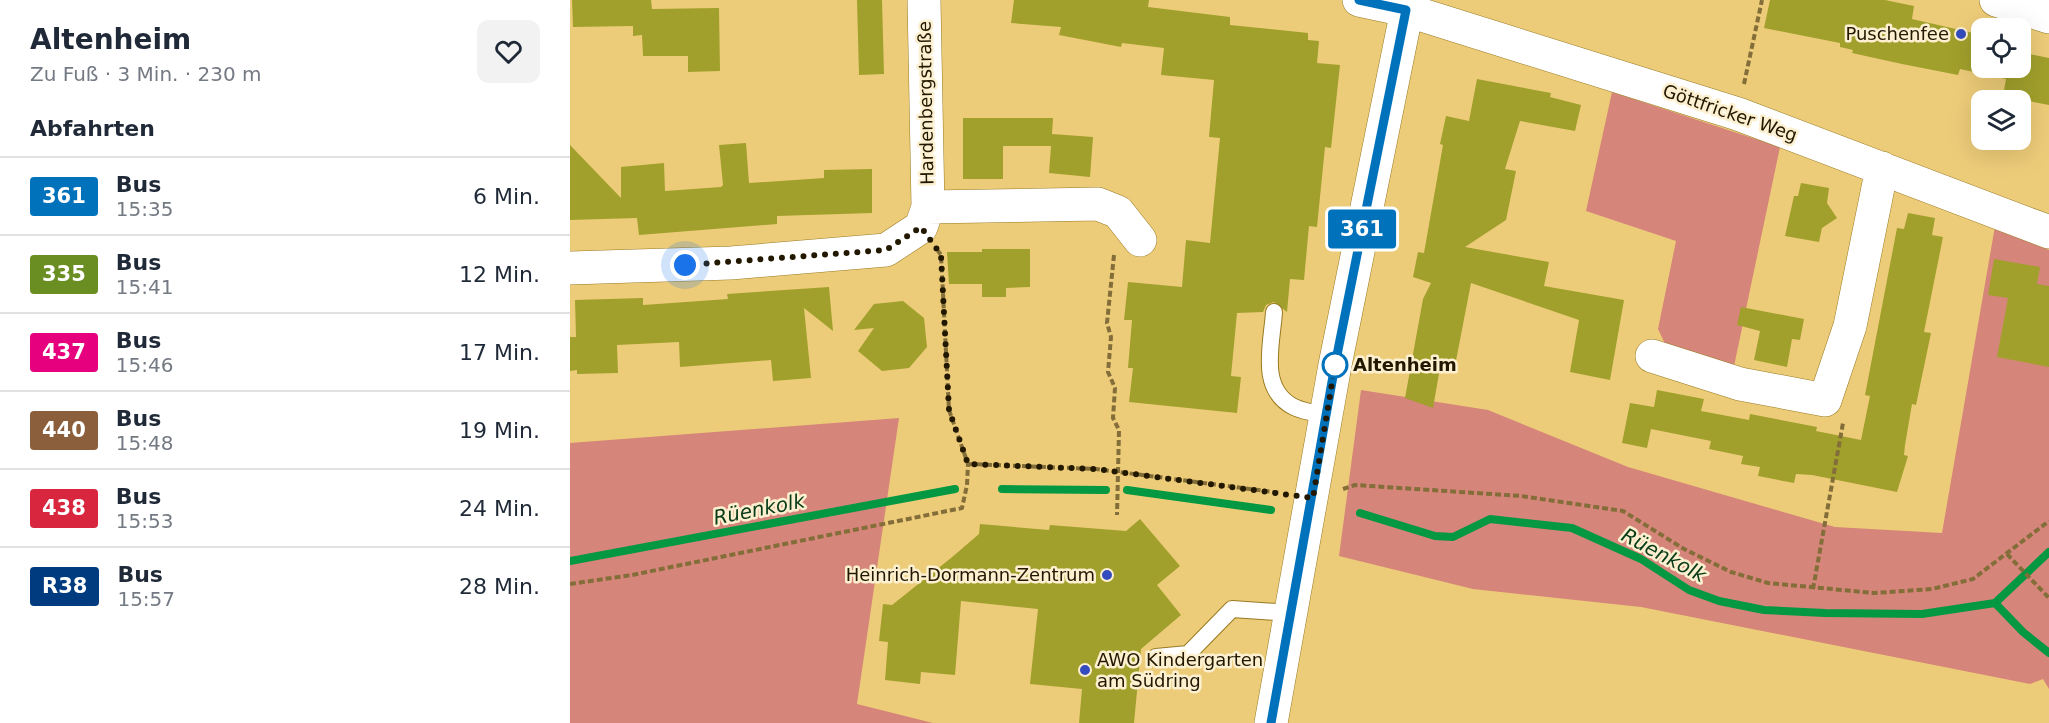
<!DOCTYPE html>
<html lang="de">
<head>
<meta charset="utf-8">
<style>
  :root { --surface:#fff; --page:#f2f2f3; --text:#1f2937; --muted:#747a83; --line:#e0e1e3 }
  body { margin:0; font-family:"DejaVu Sans",sans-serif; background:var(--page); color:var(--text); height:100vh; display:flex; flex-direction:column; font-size:22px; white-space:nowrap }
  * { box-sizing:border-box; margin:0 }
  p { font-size:20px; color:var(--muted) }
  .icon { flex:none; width:33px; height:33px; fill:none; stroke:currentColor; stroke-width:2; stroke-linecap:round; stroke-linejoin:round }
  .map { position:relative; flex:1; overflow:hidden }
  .side { display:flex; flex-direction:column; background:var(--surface); width:570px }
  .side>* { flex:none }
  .badge { padding:0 12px; border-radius:4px; font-size:21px; line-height:39px }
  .buttons { position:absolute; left:1401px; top:18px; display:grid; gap:12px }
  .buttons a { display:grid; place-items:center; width:60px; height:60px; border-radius:12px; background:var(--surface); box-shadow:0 6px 24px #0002; font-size:30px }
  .you { position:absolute; width:30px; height:30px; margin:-15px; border:4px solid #fff; border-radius:50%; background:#1a73e8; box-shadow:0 0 0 9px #1a73e833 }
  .map>.badge { position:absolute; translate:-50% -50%; box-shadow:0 0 0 3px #fff }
  h2 { padding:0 30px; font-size:22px; line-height:54px }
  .round { display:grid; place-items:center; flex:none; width:63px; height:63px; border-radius:12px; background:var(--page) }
  .head { display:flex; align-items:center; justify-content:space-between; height:102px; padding:0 30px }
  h1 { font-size:28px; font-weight:600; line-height:45px }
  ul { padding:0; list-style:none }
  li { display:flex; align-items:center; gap:18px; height:78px; padding:0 30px; border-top:2px solid var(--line) }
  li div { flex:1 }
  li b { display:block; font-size:22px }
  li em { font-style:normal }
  li .badge { min-width:66px; font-weight:700; text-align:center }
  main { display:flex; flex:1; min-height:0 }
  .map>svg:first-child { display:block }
  .green { fill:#d58579 }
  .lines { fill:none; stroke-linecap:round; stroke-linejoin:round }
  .stream { stroke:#039841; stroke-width:8 }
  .building { fill:#a1a02c }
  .service-casing { stroke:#987a21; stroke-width:18 }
  .minor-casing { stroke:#987a21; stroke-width:34 }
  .tertiary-casing { stroke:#987a21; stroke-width:34 }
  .path { stroke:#836e3a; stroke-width:4; stroke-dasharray:6 3; stroke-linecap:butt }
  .service { stroke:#fff; stroke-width:16 }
  .minor { stroke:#fff; stroke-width:33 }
  .tertiary { stroke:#fff; stroke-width:33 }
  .line-casing { stroke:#fff; stroke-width:14 }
  .line { stroke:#0072bc; stroke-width:9 }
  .walk { stroke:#221800; stroke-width:6; stroke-dasharray:0 10.8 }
  .poi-dot { fill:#344cbe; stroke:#fcf0d0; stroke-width:2 }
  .stop-dot { fill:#fff; stroke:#0072bc; stroke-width:3 }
  .labels { text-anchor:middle; stroke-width:5; stroke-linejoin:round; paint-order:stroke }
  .poi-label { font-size:18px; fill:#221800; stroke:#fcf0d0; text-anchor:end }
  .street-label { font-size:18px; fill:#221800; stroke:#fcf0d0 }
  .stop-label { font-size:18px; font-weight:bold; fill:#221800; stroke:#fcf0d0; text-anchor:start }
  .water-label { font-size:20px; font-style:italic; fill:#093b18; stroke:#fcf0d0 }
</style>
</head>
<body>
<main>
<section class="side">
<div class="head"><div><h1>Altenheim</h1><p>Zu Fuß · 3 Min. · 230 m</p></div><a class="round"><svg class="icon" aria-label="heart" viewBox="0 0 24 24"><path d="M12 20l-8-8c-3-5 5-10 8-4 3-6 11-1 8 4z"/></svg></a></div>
<h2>Abfahrten</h2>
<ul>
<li><span class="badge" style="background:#0072bc;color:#fff">361</span><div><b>Bus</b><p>15:35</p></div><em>6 Min.</em></li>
<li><span class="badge" style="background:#6b8e23;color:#fff">335</span><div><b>Bus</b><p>15:41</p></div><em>12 Min.</em></li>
<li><span class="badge" style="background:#e6007e;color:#fff">437</span><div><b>Bus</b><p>15:46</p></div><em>17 Min.</em></li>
<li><span class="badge" style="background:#8b5e3c;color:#fff">440</span><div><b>Bus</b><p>15:48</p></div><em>19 Min.</em></li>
<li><span class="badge" style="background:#d7263d;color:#fff">438</span><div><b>Bus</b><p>15:53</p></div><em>24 Min.</em></li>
<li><span class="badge" style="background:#003b80;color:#fff">R38</span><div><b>Bus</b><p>15:57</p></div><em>28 Min.</em></li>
</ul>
</section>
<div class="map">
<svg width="1479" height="723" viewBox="0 0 1479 723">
  <rect width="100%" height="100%" fill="#edcc79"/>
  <path class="green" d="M1042,92L1210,147L1163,371L1097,348L1088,329L1106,241L1016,211Z
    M1425,226L1479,250V689L1473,679L1460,684L1071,607L903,589L769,556L791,390L918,410L1058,467L1265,527L1372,533Z
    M329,418L287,704L363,723H0V443Z"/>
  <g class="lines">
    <path class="stream" d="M432,489L536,490
      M557,490L701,510
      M790,513L865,536L883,537L920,519L1002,528L1071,559L1119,590L1149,601L1194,610L1255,613L1352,614L1425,603L1479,552
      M0,561L385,489
      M1425,603L1453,632L1479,653"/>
  </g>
  <path class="building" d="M2,0H81L82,9L149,8L150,71L118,72V56H73L72,35L63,36V26L3,27Z
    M287,0H312L314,74L289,75Z
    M444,0H579L578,7L660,17V25L738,33V40L749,41L747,63L770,65L761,148L755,147L747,227L739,226L734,280L720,279L717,312L704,302L696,305L693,312L667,313L661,376L671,377L667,413L559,402L563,368H558L562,320H554L558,282L612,287L616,240L640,243L650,138L639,137L644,80L591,75L594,48L552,43L551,47L489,35L491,27L441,23Z
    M1200,0H1315L1344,6L1342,19L1412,35V68H1450V52L1479,58V105L1433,96L1436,79L1390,69L1388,75L1332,64L1282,53L1283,50L1270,47V43L1194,28Z
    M907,79L981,93L980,97L1011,105L1005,131L950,121L935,169L946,171L936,220L895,247L979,262L974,286L1054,300L1040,380L1000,372L1009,320L901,283L884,371L870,368L863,408L835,398L853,299L861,283L843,277L848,252L854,253L873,145L870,144L876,116L899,121Z
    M393,118H483L482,134L523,137L520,177L479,173L481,146H433V179H393Z
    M176,143L179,183L254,178V170L302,169V213L207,216V224L69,235L67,218L0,220V145L51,198V167L94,163L95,191L151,187L153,185L149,145Z
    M1231,183L1259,188L1257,203L1267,218L1252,228L1249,242L1215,236L1224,196H1228Z
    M1338,213L1365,218L1362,235L1373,237L1354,332L1361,333L1346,405L1342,404L1335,445L1334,455L1338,456L1327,492L1242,475L1226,474L1224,483L1188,476L1190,467L1171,464L1173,456L1139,449L1141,441L1081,429L1077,448L1052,443L1060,403L1084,407L1087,390L1134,399L1131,411L1179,420L1180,414L1247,427L1246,431L1291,440L1300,396L1295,395L1327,228L1334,229Z
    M412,249H460V287L436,288V297H412V284H379L377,252H412Z
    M1424,259L1470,267L1467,284L1479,286V367L1427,357L1438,298L1418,295Z
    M259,287L263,331L234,308L241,378L203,381L201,360L110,367L109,342L47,345L48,373L7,374V370L0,371V337H6L5,300L73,298V305L158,299L157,294Z
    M333,301L354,318L357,347L339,368L312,371L288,351L304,328L284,330L304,304Z
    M1171,307L1234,319L1230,340L1222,339L1217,367L1184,360L1190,331L1167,325Z
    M570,519L610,566L587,585L611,615L571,649L564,723H509L512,689L460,684L468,609L391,601L385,675L351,672L350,684L315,680L318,642L309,641L313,604L322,605L381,558L409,534L410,524L479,530L480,525L556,531Z"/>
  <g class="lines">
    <defs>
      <path id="service" d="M704,312C702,344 688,389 724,407C734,412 746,413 757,415
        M586,657L618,654L662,609L721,613"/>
      <path id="minor" d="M789,0L836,10L1168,114L1479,232
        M1426,0L1479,17
        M358,207L528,204L548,212L570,240
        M0,268L161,263L316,250L351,227L358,207L354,0
        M1082,356L1170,384L1255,400L1280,326L1312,168"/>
      <path id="tertiary" d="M701,723L765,365L839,0"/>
    </defs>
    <use href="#service" class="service-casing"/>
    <use href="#minor" class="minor-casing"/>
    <use href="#tertiary" class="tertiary-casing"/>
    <path class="path" d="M1174,84L1192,0
      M544,255L537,323L541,337L538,372L545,388L543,418L549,430L547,515
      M398,464L526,469L711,493
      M773,489L785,485L951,496L1053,511L1114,549L1161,572L1198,583L1304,593L1362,589L1403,579L1479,521
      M1437,554L1479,598
      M0,584L62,575L392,508L397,485L398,464L379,410L371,255L368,251
      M1243,589L1273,423"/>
    <use href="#service" class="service"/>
    <use href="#minor" class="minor"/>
    <use href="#tertiary" class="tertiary"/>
  </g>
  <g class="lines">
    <defs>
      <path id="line" d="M701,723L765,365L836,10L789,0"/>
    </defs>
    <use href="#line" class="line-casing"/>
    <use href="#line" class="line"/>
    <path class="walk" d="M115,265L316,250L351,227L371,255L379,410L398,464L526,469L743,498L765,365"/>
  </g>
  <g class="poi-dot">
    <circle cx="1391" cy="34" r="6"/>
    <circle cx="537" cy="575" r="6"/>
    <circle cx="515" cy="670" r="6"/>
  </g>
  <circle class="stop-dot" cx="765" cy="365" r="12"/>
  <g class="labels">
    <g class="poi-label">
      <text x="1379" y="40">Puschenfee</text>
      <text x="525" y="581">Heinrich-Dormann-Zentrum</text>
      <text x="527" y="666" text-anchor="start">AWO Kindergarten<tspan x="527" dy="21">am Südring</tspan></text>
    </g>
    <g class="street-label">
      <text transform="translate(356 103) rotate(-91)" y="6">Hardenbergstraße</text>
      <text transform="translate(1160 113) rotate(19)" y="6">Göttfricker Weg</text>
    </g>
    <g class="stop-label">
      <text x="783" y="371">Altenheim</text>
    </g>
    <g class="water-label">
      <text transform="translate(189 509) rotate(-11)" y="7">Rüenkolk</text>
      <text transform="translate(1094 555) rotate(28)" y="7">Rüenkolk</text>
    </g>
  </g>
</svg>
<div class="buttons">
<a><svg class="icon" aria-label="locate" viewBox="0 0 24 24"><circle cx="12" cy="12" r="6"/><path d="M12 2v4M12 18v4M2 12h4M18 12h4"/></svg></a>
<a><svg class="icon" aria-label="layers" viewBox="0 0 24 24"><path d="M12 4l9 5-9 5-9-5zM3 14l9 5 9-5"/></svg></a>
</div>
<div class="you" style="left:115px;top:265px"></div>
<b class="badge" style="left:792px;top:229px;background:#0072bc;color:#fff">361</b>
</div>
</main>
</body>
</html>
